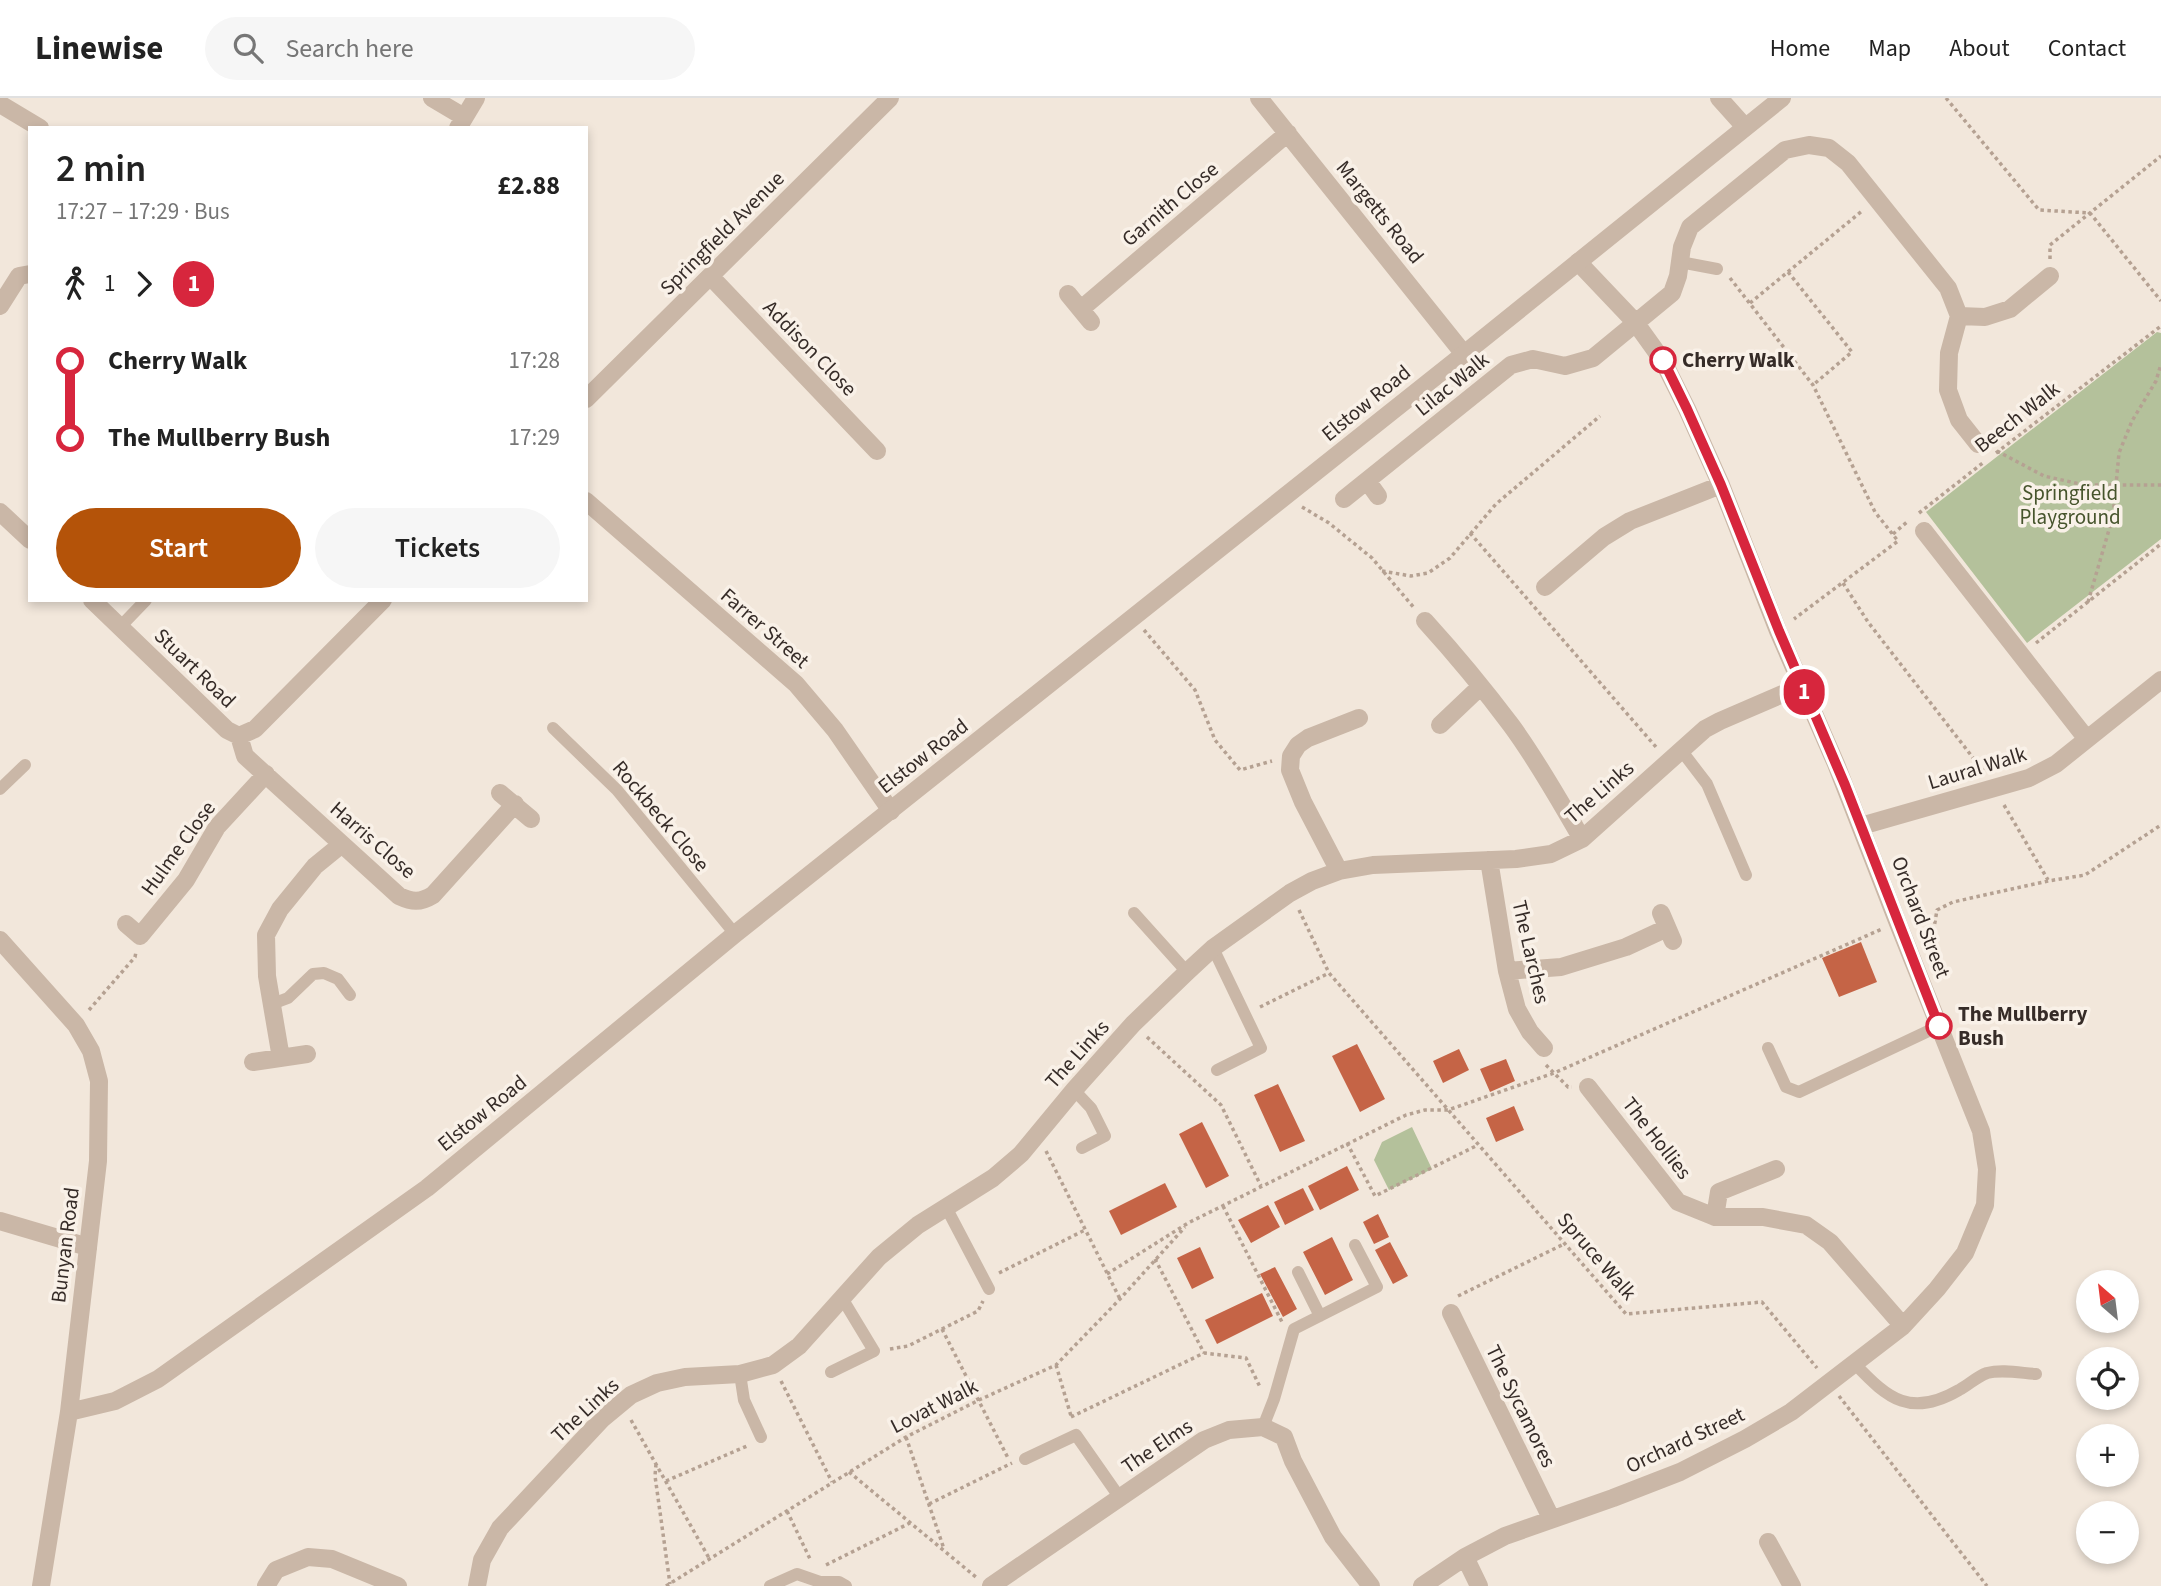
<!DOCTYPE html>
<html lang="en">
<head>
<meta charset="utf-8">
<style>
  :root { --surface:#fff; --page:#f6f6f6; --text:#222; --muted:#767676; --line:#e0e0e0; --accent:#b45309 }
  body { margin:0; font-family:"Source Sans 3",sans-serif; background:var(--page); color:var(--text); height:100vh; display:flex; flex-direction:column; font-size:26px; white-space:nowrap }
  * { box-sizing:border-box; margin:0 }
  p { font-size:23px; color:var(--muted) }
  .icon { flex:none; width:38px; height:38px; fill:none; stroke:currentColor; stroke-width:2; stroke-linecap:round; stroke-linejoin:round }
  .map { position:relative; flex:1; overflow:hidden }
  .details { position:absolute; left:28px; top:28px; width:560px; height:476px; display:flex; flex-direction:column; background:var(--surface); border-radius:0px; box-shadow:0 4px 10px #0003 }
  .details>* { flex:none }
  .badge { padding:0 14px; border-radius:23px; font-size:24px; line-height:46px }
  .needle { width:46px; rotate:332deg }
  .fabs { position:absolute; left:2076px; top:1172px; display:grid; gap:14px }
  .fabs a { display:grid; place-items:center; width:63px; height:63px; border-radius:50%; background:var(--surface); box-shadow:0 4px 10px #0003; font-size:35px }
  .map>.badge { position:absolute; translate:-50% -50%; box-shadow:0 0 0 4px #fff }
  .legs { display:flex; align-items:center; gap:10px; height:77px; padding:0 28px; font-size:23px }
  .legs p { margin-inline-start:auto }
  .summary { display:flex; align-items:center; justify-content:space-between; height:119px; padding:0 28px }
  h1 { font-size:38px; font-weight:600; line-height:52px }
  .cta { display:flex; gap:14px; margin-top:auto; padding:14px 28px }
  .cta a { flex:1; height:80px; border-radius:42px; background:var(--accent); color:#fff; font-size:28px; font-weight:600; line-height:80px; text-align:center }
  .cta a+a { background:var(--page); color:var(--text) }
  ul { padding:0 28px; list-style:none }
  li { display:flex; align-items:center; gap:24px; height:77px; font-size:26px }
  li i { display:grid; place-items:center; width:10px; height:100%; margin:0 9px; background:currentColor }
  li i::after { content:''; width:18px; height:18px; margin:-9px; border:5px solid; border-radius:50%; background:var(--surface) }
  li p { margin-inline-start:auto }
  li:first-child i { background:linear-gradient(#0000 50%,currentColor 0) }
  li:last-child i { background:linear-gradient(currentColor 50%,#0000 0) }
  header { display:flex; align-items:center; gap:42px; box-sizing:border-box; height:98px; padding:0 35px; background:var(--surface); border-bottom:2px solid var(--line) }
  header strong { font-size:33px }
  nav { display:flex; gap:38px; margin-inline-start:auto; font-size:24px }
  .search { width:490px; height:63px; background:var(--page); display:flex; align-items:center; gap:18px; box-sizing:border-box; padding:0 24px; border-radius:38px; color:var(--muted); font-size:26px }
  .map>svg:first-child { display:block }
  .green { fill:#b4c19b }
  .building { fill:#c56446 }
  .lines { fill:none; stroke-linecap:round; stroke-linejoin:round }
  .path { stroke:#b5a192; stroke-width:3.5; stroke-dasharray:3.5 3.5; stroke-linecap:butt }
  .service { stroke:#cab7a7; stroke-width:12 }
  .minor { stroke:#cab7a7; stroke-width:18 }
  .tertiary { stroke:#cab7a7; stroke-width:18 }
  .line-1-casing { stroke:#fff; stroke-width:16 }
  .line-1 { stroke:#d7263d; stroke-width:10 }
  .stop-1-dot { fill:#fff; stroke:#d7263d; stroke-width:3.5 }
  .labels { text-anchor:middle; stroke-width:7; stroke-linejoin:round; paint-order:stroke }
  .street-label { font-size:21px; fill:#362c28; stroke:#f9f1e8 }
  .stop-label { font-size:21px; font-weight:bold; fill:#362c28; stroke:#f9f1e8; text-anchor:start }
  .park-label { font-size:21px; fill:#46542c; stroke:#f9f1e8 }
</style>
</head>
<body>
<header>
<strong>Linewise</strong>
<div class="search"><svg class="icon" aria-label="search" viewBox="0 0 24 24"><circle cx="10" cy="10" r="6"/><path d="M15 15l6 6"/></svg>Search here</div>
<nav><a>Home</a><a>Map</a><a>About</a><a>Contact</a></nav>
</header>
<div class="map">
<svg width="2161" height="1488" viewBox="0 0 2161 1488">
  <rect width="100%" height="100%" fill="#f2e7db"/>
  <path class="green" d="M2157,234L2161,235V441L2027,545L1926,414Z
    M1412,1029L1432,1071L1389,1092L1374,1062L1382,1044Z"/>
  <path class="building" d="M1861,844L1877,884L1839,899L1822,860Z
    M1357,946L1385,1001L1360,1014L1332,958Z
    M1459,951L1469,972L1443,985L1433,963Z
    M1506,961L1515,983L1490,994L1480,971Z
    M1278,986L1305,1043L1280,1054L1254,997Z
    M1514,1008L1524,1032L1496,1044L1486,1020Z
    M1202,1024L1229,1078L1206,1090L1179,1036Z
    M1347,1068L1359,1092L1320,1112L1308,1088Z
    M1165,1085L1177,1109L1121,1137L1109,1113Z
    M1303,1090L1314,1112L1285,1127L1274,1104Z
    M1268,1107L1280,1129L1251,1145L1238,1122Z
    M1378,1116L1389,1139L1374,1146L1363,1124Z
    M1332,1139L1353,1182L1325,1197L1303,1154Z
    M1390,1144L1408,1178L1393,1186L1375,1152Z
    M1200,1149L1214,1180L1192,1191L1177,1160Z
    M1275,1169L1297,1211L1283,1219L1260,1176Z
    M1262,1195L1273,1218L1217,1246L1205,1222Z"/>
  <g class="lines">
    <path class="path" d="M1946,0L2039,112L2090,115L2161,203
      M2050,161V147L2161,58
      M1788,174L1852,254L1813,287
      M1730,180L1813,287L1875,414L1898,443L1794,521
      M1750,205L1862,113
      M1997,353L2044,378L2085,387H2161
      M1996,355L2161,228
      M1302,409L1329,425L1372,460L1415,511
      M1919,415L1984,364
      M1470,435L1656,649
      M1893,436L1907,424
      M1382,473L1411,478L1428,475L1450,460L1496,406L1600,318
      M1843,485L1868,524L1984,674
      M2088,504L2113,418L2119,355L2132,323L2156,283L2161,266
      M1144,532L1195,592L1215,642L1240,672L1272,663
      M2036,545L2161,446
      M2004,707L2048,782
      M1299,812L1329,875L1626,1216L1762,1204L1817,1270
      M1923,840L1933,836L1937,812L1953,804L2048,783L2085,777L2161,727
      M1260,909L1329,875
      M89,912L135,859L136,854
      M1147,939L1221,1007L1261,1088
      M1546,967L1568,989H1572
      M1347,1045L1375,1098L1478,1047
      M1046,1053L1120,1201
      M1223,1108L1282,1224
      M1155,1161L1204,1255
      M999,1175L1085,1132
      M1107,1176L1188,1125L1406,1017L1425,1012H1448L1554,975L1882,831
      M1458,1198L1566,1145
      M942,1231L1008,1360
      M890,1251L908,1248L978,1213L983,1203
      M1056,1267L1071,1318
      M781,1283L832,1384
      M1839,1298L1987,1488
      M1071,1319L1204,1255L1246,1260L1260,1289
      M631,1322L709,1460
      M906,1339L944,1451
      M656,1366L655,1378L670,1486
      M849,1374L977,1480
      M666,1383L747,1348
      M929,1406L1012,1365
      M787,1413L811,1463
      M826,1467L910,1425
      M666,1488L906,1339L979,1302L1056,1267L1120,1201L1185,1129"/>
    <path class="service" d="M1680,164L1717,171
      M120,529L146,502
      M553,630L617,692L735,836
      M1681,652L1707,686L1746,777
      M0,691L25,667
      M1134,815L1187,874
      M1213,850L1261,950L1217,972
      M272,906L288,900L313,876L324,875L338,881L350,897
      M1768,950L1786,989L1799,994L1939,928
      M1074,992L1091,1010L1105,1038L1082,1050
      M947,1111L989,1191
      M1298,1174L1320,1218
      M1855,1266C1888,1301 1911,1320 1959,1292C1969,1287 1976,1279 1987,1275C2002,1271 2021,1275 2036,1276
      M831,1274L874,1253L842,1200
      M740,1276L744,1302L761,1339
      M1263,1329L1274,1301L1294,1231L1377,1189L1355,1147
      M1025,1361L1076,1337L1120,1400
      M770,1488L797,1476L820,1484H839L846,1488"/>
    <path class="minor" d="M432,0L464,19
      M1259,0L1464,256
      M1719,0L1745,29
      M0,6L40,30
      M458,30L476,0
      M711,179L877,353
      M1068,196L1091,224
      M0,208L19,178L30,176
      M1081,211L1288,35
      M1959,218L1985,219L2010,211L2050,178
      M586,301L890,0
      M1368,384L1378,398
      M1344,401L1511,267L1533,261L1565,268L1593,260L1672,195L1678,178L1682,149L1690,129L1785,52L1809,47L1829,50L1848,65L1948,190L1959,218L1949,255L1948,292L1959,322L1978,346
      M586,403L796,586L835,632L891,713
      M0,414L30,442
      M1924,433L2086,640
      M1545,489L1604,439L1630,423L1721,387
      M92,502L227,632L239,638
      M1425,523C1455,556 1484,591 1511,627C1537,662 1559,702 1582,741
      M1440,627L1480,589
      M239,638L245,658L399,798C412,804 420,805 433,797L515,706
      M239,638L255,631L383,502
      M500,695L531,721
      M1861,728L2029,680L2056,666L2161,582
      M1489,762L1507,873L1517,911L1530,934L1544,950
      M1339,773L1303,704L1290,672L1291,658L1298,647L1308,640L1359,620
      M1661,815L1673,843
      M126,826L140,838L186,782L217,729L266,676
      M1507,873L1561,869L1626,849L1667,830
      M281,960L267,878L266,837L280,811L315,768L342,746
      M253,964L307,956
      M1588,989L1678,1104L1715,1119H1763L1806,1127L1830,1144L1903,1228
      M1715,1119L1719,1094L1776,1071
      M0,1123L88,1149
      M1451,1215L1551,1420
      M1768,1444L1792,1488
      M1465,1459L1479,1488
      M266,1488L276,1472L308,1459L332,1461L398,1488
      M477,1488L482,1462L500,1430L602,1321L631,1297L657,1285L685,1279L740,1276L773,1267L799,1248L879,1159L918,1127L993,1080L1021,1056L1074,992L1133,926L1187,874L1213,850L1290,795L1312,783L1339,773L1373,767L1516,761L1551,756L1582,741L1705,631L1720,623L1801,588
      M991,1488L1204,1342L1229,1332L1263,1329L1284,1339L1293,1363L1333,1439L1371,1488
      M1422,1488L1465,1459L1505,1438L1613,1400L1680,1374L1745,1341L1791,1314L1903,1228L1937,1191L1965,1155L1985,1107L1987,1071L1981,1033L1897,823L1836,666L1778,533L1721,387L1687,311L1663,263L1635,224L1578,164"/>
    <path class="tertiary" d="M0,842L76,927L91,953L99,983L98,1063L69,1314L41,1488
      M69,1314L115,1303L158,1281L427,1090L735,836L1464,256L1782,0"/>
  </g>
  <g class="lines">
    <defs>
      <path id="line-1" d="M1663,262L1687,311L1721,387L1779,533L1845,687L1939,928"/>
    </defs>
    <use href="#line-1" class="line-1-casing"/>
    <use href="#line-1" class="line-1"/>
  </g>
  <g class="stop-1-dot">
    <circle cx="1663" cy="262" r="12"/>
    <circle cx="1939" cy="928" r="12"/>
  </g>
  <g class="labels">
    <g class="street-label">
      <text transform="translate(1170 106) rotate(-40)" y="7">Garnith Close</text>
      <text transform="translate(1380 114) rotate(51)" y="7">Margetts Road</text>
      <text transform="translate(722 135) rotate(-45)" y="7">Springfield Avenue</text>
      <text transform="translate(810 250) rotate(46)" y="7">Addison Close</text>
      <text transform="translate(1452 286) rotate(-39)" y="7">Lilac Walk</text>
      <text transform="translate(1366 305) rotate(-39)" y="7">Elstow Road</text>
      <text transform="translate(2017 319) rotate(-38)" y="7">Beech Walk</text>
      <text transform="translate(765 530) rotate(41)" y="7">Farrer Street</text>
      <text transform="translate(195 570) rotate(44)" y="7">Stuart Road</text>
      <text transform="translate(923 658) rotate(-38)" y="7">Elstow Road</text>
      <text transform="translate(1977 670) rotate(-17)" y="7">Laural Walk</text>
      <text transform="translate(1599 694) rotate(-41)" y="7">The Links</text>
      <text transform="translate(661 718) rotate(50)" y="7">Rockbeck Close</text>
      <text transform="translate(373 742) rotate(41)" y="7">Harris Close</text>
      <text transform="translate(178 750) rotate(-54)" y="7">Hulme Close</text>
      <text transform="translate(1921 819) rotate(69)" y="7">Orchard Street</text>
      <text transform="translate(1531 854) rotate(77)" y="7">The Larches</text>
      <text transform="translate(1077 956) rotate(-48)" y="7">The Links</text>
      <text transform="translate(482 1015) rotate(-39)" y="7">Elstow Road</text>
      <text transform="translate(1657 1040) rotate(52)" y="7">The Hollies</text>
      <text transform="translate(65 1147) rotate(-83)" y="7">Bunyan Road</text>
      <text transform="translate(1597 1158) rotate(49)" y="7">Spruce Walk</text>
      <text transform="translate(934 1308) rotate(-27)" y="7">Lovat Walk</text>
      <text transform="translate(1521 1308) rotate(64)" y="7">The Sycamores</text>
      <text transform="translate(585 1312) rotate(-43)" y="7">The Links</text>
      <text transform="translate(1685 1342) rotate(-25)" y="7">Orchard Street</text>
      <text transform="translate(1157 1348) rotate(-34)" y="7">The Elms</text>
    </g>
    <g class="stop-label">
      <text x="1682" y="269">Cherry Walk</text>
      <text x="1958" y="923">The Mullberry<tspan x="1958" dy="24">Bush</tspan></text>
    </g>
    <g class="park-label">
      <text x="2070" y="402">Springfield<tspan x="2070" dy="24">Playground</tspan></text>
    </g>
  </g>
</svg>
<div class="fabs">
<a><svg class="needle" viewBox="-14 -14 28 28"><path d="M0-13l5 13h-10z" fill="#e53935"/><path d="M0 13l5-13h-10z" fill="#767676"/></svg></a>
<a><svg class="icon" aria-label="locate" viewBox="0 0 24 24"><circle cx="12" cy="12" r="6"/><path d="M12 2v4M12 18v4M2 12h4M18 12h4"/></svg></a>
<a>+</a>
<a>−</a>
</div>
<b class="badge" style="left:1804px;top:594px;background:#d7263d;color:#fff">1</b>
<section class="details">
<div class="summary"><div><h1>2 min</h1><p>17:27 – 17:29 · Bus</p></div><b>£2.88</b></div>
<div class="legs"><svg class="icon" aria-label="walk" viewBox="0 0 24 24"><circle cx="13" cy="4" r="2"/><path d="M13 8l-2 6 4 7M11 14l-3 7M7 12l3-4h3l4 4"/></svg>1<svg class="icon" aria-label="forward" viewBox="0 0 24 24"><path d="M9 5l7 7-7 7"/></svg><b class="badge" style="background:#d7263d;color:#fff">1</b></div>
<ul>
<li><i style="color:#d7263d"></i><b>Cherry Walk</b><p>17:28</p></li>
<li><i style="color:#d7263d"></i><b>The Mullberry Bush</b><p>17:29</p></li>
</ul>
<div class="cta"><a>Start</a><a>Tickets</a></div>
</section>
</div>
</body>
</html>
